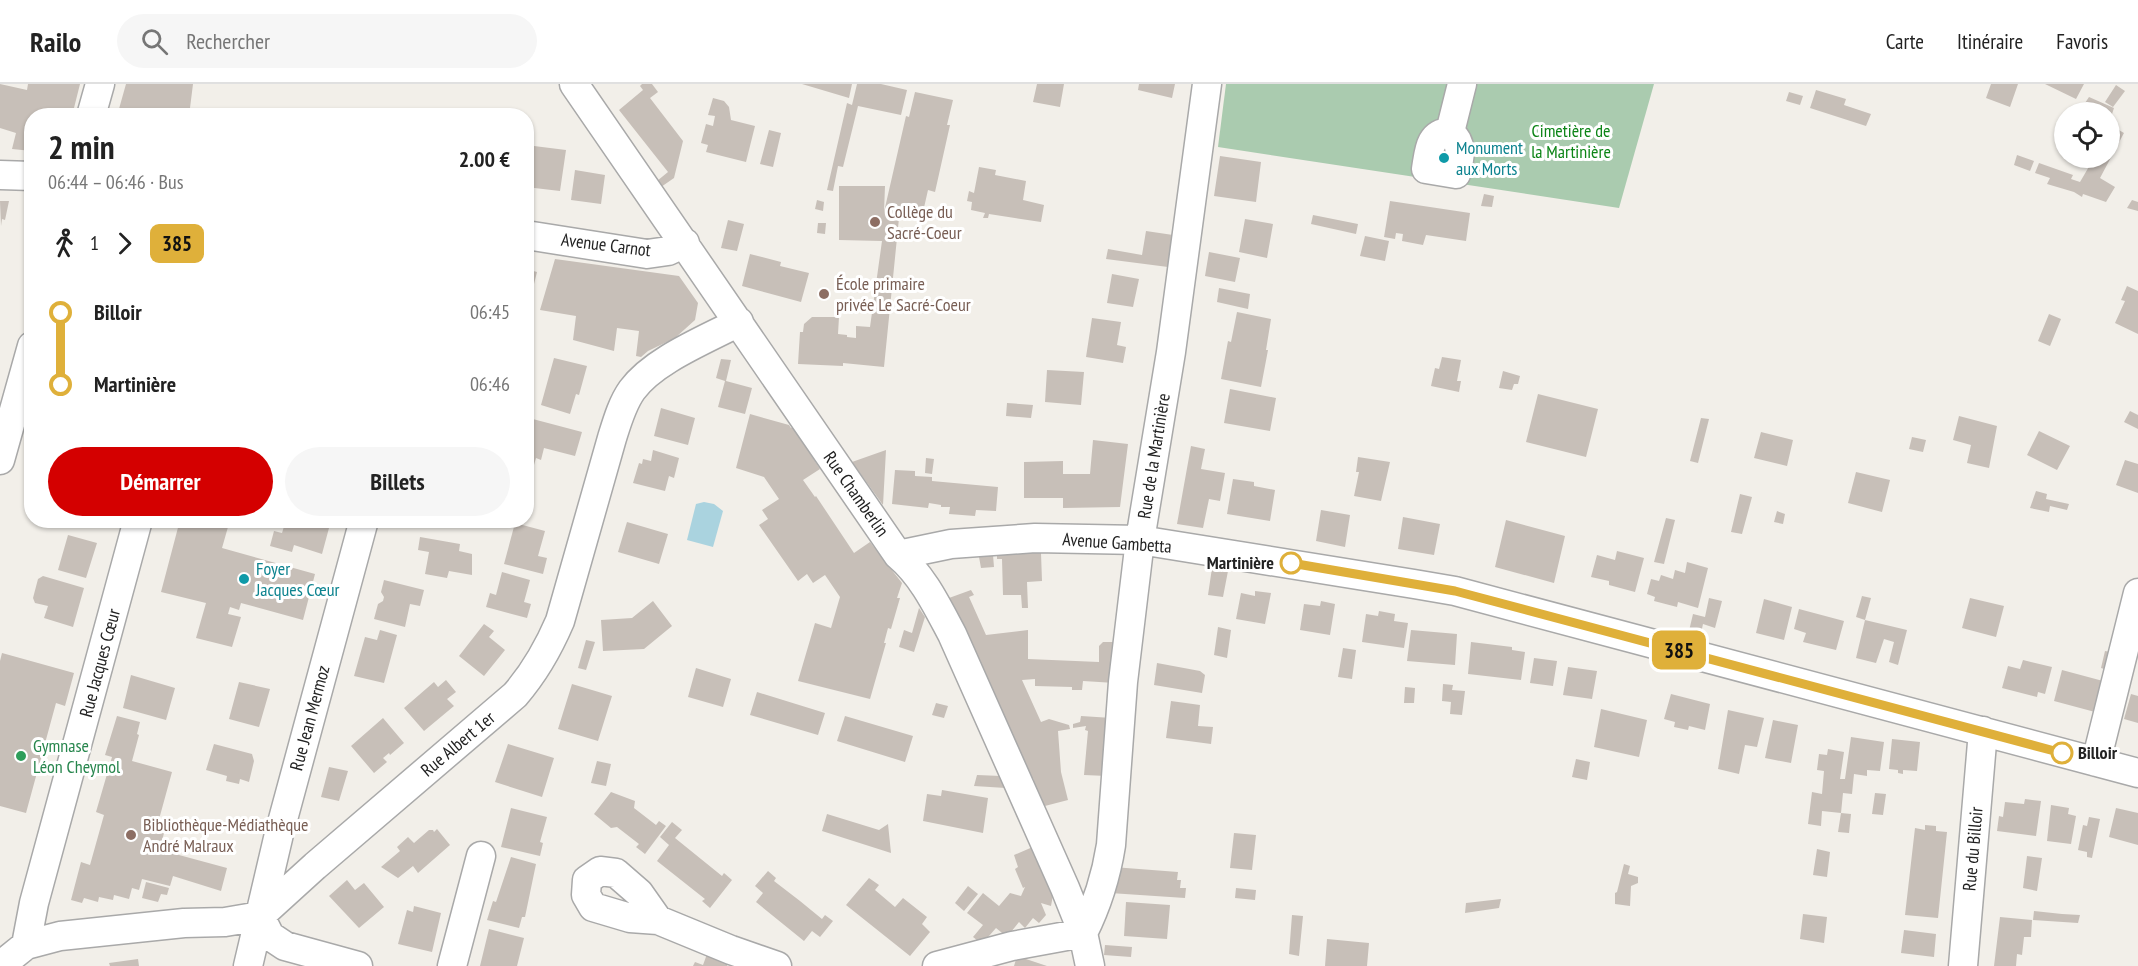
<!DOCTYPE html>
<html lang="fr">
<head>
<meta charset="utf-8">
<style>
  :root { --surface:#fff; --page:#f6f6f6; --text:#222; --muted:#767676; --line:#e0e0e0; --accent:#d40000 }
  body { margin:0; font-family:"PT Sans Narrow",sans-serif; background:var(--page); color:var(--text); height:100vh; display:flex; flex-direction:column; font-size:22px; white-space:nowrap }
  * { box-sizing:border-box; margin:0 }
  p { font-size:20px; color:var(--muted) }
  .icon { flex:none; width:33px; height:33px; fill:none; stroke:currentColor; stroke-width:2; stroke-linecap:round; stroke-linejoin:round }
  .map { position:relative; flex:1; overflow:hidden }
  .details { position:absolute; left:24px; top:24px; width:510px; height:420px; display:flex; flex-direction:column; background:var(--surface); border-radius:24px; box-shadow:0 2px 4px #0004 }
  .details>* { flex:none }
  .badge { padding:0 12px; border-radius:9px; font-size:21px; line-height:39px }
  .tools { position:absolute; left:2054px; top:18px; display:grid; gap:12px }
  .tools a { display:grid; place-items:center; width:66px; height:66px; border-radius:50%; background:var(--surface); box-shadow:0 2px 4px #0004; font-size:30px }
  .map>.badge { position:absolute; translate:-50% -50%; box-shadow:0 0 0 3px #fff }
  .legs { display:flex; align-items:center; gap:9px; height:66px; padding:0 24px; font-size:20px }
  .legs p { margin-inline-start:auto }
  .head { display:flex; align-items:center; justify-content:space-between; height:102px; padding:0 24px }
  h1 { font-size:33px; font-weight:700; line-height:45px }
  .cta { display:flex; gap:12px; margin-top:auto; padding:12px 24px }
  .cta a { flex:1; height:69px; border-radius:36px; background:var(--accent); color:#fff; font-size:24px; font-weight:700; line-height:69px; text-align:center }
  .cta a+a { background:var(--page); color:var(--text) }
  ul { padding:0 24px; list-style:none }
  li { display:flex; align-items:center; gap:21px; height:72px; font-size:22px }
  li i { display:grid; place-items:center; width:9px; height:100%; margin:0 8px; background:currentColor }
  li i::after { content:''; width:15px; height:15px; margin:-8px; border:4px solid; border-radius:50%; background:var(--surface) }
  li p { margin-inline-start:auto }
  li:first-child i { background:linear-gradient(#0000 50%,currentColor 0) }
  li:last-child i { background:linear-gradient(currentColor 50%,#0000 0) }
  header { display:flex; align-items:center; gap:36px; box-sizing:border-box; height:84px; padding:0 30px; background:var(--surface); border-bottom:2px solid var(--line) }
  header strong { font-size:28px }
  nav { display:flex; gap:33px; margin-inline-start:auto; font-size:21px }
  .search { width:420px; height:54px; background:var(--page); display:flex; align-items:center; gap:15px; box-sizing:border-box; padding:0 21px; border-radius:33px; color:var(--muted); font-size:22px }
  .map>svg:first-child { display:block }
  .cemetery { fill:#aacbaf }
  .water { fill:#aad3df }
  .building { fill:#c7bfb8 }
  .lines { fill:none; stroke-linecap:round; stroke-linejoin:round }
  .minor-casing { stroke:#a9a9a9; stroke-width:31 }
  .minor { stroke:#fff; stroke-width:28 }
  .line-1-casing { stroke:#fff; stroke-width:14 }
  .line-1 { stroke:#dfb03a; stroke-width:9 }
  .culture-dot { fill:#0f9aa8; stroke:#fff; stroke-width:2 }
  .education-dot { fill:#8d6e63; stroke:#fff; stroke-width:2 }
  .stop-1-dot { fill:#fff; stroke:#dfb03a; stroke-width:3 }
  .leisure-dot { fill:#2e9e5b; stroke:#fff; stroke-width:2 }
  .labels { text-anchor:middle; stroke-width:6; stroke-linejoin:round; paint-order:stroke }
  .park-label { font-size:18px; fill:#0c8416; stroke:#fff }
  .culture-label { font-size:18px; fill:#0d838f; stroke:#fff; text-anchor:start }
  .education-label { font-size:18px; fill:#785e54; stroke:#fff; text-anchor:start }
  .street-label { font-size:18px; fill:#222; stroke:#fff }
  .stop-label { font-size:18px; font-weight:bold; fill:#222; stroke:#fff; text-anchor:end }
  .leisure-label { font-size:18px; fill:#27864d; stroke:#fff; text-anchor:start }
</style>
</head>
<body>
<header>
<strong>Railo</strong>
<div class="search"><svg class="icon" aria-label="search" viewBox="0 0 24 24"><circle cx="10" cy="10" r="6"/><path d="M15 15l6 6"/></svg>Rechercher</div>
<nav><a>Carte</a><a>Itinéraire</a><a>Favoris</a></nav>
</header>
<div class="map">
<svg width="2138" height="882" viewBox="0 0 2138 882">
  <rect width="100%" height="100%" fill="#f2efe9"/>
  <path class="cemetery" d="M1226,0H1654L1619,124L1218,63Z"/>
  <path class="water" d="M704,418L714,420L723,427L713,463L687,456L696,420Z"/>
  <path class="building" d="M0,0L27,6L28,0H80L72,32H32V67L12,65L16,49L0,44Z
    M126,0H193L189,32H178V25L174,24L173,32H117Z
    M642,0H652L658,8L650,14L683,57L674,94L661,103L657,97L668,88L619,26L643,6L640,2Z
    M802,0H852L849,14Z
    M857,0H881L907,6L901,31L858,22L843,83L838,82L833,107L827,106L847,19L852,21Z
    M1037,0H1064L1060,23L1033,18Z
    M1139,0H1175L1172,14L1138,6Z
    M1991,0H2018L2010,23L1986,14Z
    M2045,0H2084L2076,15Z
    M2116,1L2125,7L2113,23L2105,18Z
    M1816,6L1846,15L1844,21L1871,30L1866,42L1810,24Z
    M915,8L953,16L947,41H950L935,108L928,106L923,128L903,124L902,131L899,134L884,283L843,279V282L798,280L800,248H803L804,240L812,233H839L838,250L847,251V253L856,254V242L870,243L882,157L839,156V102H885L884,128L906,32L909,33Z
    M1789,8L1803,12L1800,21L1786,17Z
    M2089,13L2114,24L2109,39V28H2079Z
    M713,14L724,17L729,23L731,36L755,42L746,78L706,68L708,61L701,59L706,40L713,42L715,32L708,31Z
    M2112,42L2124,49L2100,94L2115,103L2106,118L2083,110L2082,113L2074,108L2047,100L2050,94L2035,89L2039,79L2073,91L2071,95L2080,98L2094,74H2109V47Z
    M769,46L781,49L773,83L760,80Z
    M526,61L566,66L560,107L526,103Z
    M2017,71L2034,77L2030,87L2014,81Z
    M1220,72L1261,78L1256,118L1214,112Z
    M979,83L996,86L995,91L1026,97L1023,116L1044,121L1041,138L989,130L988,134H983L985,129L971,126L972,118L967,117L969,107L974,109Z
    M575,86L605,91L601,120L571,116Z
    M1484,110L1494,112L1492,123L1481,122Z
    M817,116L824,118L823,127L815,125Z
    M2132,116L2138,118V127L2127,124Z
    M0,117H9L5,136L2,135L1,142Z
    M1390,117L1470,129L1466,157L1426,151L1423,161L1402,157L1403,150L1396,149L1395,155L1384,153Z
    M1313,131L1358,140L1356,150L1311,140Z
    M1245,135L1273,140L1267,174L1239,168Z
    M728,136L744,140L737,167L721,164Z
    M818,139H826L825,150L817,149Z
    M1146,147L1173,151L1168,183L1106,175L1108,165L1142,171Z
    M1365,152L1389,157L1385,177L1360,172Z
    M1209,168L1240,174L1235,198L1205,192Z
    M750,170L781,178L780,182L809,189L801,218L742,202Z
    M555,175L679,192L698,219L695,236L675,254L648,267L641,273L636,272L639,247L617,244L614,267L573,256L576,232L540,226Z
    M526,185L537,188L530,216L526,215Z
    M1112,190L1139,195L1133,223L1107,219Z
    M2127,202L2138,207V250L2115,239L2125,217L2121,216Z
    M1219,204L1250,210L1248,225L1217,218Z
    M1237,228L1271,235L1266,266H1268L1261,303L1221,295L1228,257L1231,258Z
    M2049,230L2061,235L2050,262L2038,257Z
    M1092,234L1121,238L1117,261L1126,263L1123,279L1086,273Z
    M1442,273L1461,276L1457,297H1461L1459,308L1431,302L1435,284L1439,285Z
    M554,274L587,282L579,311L576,310L570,330L541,321Z
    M721,275L731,276L726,297L752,304L745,330L718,323L725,297L716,294Z
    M1047,286L1084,288L1081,321L1045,318Z
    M1503,287L1520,292L1518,300H1514L1512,306L1499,304Z
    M1230,305L1276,314L1270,347L1224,339Z
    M1538,310L1598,325L1586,373L1526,358Z
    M1007,319L1033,321L1031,334L1006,332Z
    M661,324L695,334L688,361L654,352Z
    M2130,327L2138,331V345L2124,338Z
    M750,330L789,341L791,344L793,343L820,385L803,396L815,413L816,412L854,469L870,458L902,499L897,514H900L891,545L888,544L884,559H886L870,615L798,597L815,539L831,544L840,513L825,491L813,499L807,490L798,497L759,441L768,435L762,426L779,415L764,393L736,384Z
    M1959,332L1997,342L1989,384L1967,379L1971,361L1953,356Z
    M529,334L582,348L575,372L544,364L541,376L536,374L532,388L526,387V342Z
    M1701,334L1709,335L1698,379L1690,377Z
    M2039,347L2070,362L2057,386L2027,371Z
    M1761,348L1793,356L1787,382L1754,374Z
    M1912,353L1926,356L1923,368L1909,365Z
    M1093,356L1128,360L1120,423L1063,424V414H1024V378L1063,377V390H1090Z
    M1191,362L1205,365L1201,385L1225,389L1220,417L1209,415L1203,444L1177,440Z
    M653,366L679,374L674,394L669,392L665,407L633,399L639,379L642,380L643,375L651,377Z
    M886,366L883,421L852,378Z
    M1358,373L1390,378L1381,417L1354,412L1359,388H1356Z
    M926,374L934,375L932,390L925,389Z
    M2125,376L2138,380V409L2116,401Z
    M895,386L915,387V392L932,393V397L998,403L996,427L976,426L975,432L949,430L950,423H941V421L929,419L928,424L892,420Z
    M1856,388L1890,396L1882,428L1848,419Z
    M1233,395L1254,398V402L1275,406L1270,437L1227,430Z
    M2036,407L2047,410L2046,415L2069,420L2067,426L2050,422L2049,428L2030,424Z
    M1740,410L1752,413L1742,450L1731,448Z
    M1321,426L1350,431L1345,463L1316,457Z
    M1777,427L1785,430L1783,440L1774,438Z
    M1403,433L1440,440L1434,471L1398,465Z
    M1666,434L1675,436L1664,480L1654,478Z
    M180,436H230L222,464L315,490L303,536L241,519L239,526L230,523L228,530L241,533L232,563L196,554L206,519L161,508Z
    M286,436L308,442L309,438L329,444L322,470L294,461L292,468L270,462L274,447L282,449Z
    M1506,436L1565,452L1554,499L1495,483Z
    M627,438L668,450L659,480L618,468Z
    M515,439L545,447L538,472L547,474L543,490L504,480Z
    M68,451L97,459L86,494L58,486Z
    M420,453L460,460L459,467L472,470V491L449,487L447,494L425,490L429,468L418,466Z
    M1617,467L1644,474L1635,508L1609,501V497L1591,493L1597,471L1615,476Z
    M1027,468L1041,469L1042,497L1027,498L1028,524H1022L1021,511H1003L1002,475H997V471Z
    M993,471L994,483L981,484L979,473Z
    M1687,478L1708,484L1698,524L1678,518L1677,523L1654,517L1655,513L1647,510L1651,495L1659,497L1661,491L1673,495L1675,486L1685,489Z
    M1212,484L1228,487L1223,513L1208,511Z
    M502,488L530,496L524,518L531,520L527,534L486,523L490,509L496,511Z
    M43,492L84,504L73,543L44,534L48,522L35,519L33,514L38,495Z
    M384,496L424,506L420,522L410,520L405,543L374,535L378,520L383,517L384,513L381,508Z
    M971,506L974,511L969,513L986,551L1028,546V575L1099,578V562L1103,558H1114L1115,599L1083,597L1082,606H1072V603L1035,602V595L1022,596L1041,638L1049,635L1069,641L1070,645L1058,647L1061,688L1068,716L1041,723L1033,694L1030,695L949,514Z
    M1255,507L1271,509L1265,540L1236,535L1241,509L1255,512Z
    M1862,512L1871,514L1865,536L1856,533Z
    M1709,514L1722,517L1715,544L1703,540L1700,554L1688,551L1693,530L1705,533Z
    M1970,514L2004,522L1996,553L1962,544Z
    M1764,515L1792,523L1784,556L1756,549Z
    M653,517L672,542L644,565L603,567L601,536L632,534Z
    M1321,517L1335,520L1330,551L1300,546L1304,520L1320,522Z
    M919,524L925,533L914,568L899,563L904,546L912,549Z
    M1799,525L1844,537L1836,566L1803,558L1806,549L1794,545Z
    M1379,527L1395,530L1394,537L1408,539L1404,564L1362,558L1366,530L1378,532Z
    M1865,536L1907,546L1898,581L1889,578L1894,558L1884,555L1876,579L1856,574Z
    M484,540L494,547L489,553L505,566L484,592L459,572Z
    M1218,543L1231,546L1227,574L1214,571Z
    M380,546L397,551L384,599L354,592L365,553L377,556Z
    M1411,546L1457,550L1455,581L1407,577Z
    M586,556L595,558L586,586L578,584Z
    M1471,558L1512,563V566L1525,568L1521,596L1468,590Z
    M1343,564L1356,566L1352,595L1338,593Z
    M2105,567L2116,569L2111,587L2101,584Z
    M2,569L74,589L65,622L56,619L26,729L0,722V577Z
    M1534,574L1557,577L1553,602L1530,599Z
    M2023,576L2052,583L2045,610L2038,608L2037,613L2002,604L2008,582L2020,585Z
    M1157,579L1200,587L1205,591L1202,609L1154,601Z
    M1568,583L1597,587L1592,615L1563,611Z
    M696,584L731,595L723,623L688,613Z
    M2062,586L2103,597L2095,628L2054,617Z
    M131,591L175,604L166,636L123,624Z
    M446,596L456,608L447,615L454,622L424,647L404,624L434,598L438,603Z
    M239,598L270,605L259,643L229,635Z
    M572,600L612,612L598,657L558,645Z
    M1443,600L1453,601L1452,606L1465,607L1462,631L1450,630L1451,618L1442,617Z
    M1405,603L1415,604L1414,619H1404Z
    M757,608L825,629L818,651L750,631Z
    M1671,610L1710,620L1705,646L1689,642L1688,646L1674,643L1675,638L1664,635Z
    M2131,610L2138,612V639L2124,635Z
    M1171,617L1200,621L1198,642L1213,643L1211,660L1166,654Z
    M936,619L948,622L944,634L932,631Z
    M1601,625L1647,636L1639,673L1594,663Z
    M1728,626L1764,634L1757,663L1745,661L1739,690L1718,685Z
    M117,632L140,638L137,650L139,651L132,677L172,688L158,739L166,741L161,761L180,766L179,771L227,784L221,807L173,792L170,802L142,795L139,806L132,804L129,815L114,811L113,816L99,813L98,818L84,814L82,819L71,816L81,778L90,781L104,731L96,728L112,673L105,671Z
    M845,632L913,652L905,678L837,657Z
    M1081,632L1112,634L1107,692L1084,691L1088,647L1085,646L1086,642L1073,644V640L1080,638Z
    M383,634L404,659L390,671L389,669L383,674L387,678L374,689L351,662Z
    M1773,636L1798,641L1791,679L1765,674Z
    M1851,653L1884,658L1880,687L1867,686V692L1854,690L1852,710L1843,709L1841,729L1822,727L1821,742L1808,740L1812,708L1822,710L1824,687L1817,686L1819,670L1827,671L1828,665L1844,668L1840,695H1845Z
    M1892,655L1920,658L1917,687L1903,686V690L1898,689V686L1889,685Z
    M214,660L252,670L254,677L249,698L240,695L239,700L226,697L227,692L206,686Z
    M508,660L554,674L542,713L495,698Z
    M1576,675L1590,678L1587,696L1572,693Z
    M597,677L611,680L606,702L591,699Z
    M329,683L348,687L339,717L321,713Z
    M977,691L1001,692L1006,704L974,702Z
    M942,706L988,714L983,749L923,737L927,710L941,712Z
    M611,708L635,717L634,724L656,741L659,737L666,742L645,770L636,763L639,760L617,743L611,744L594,730Z
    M1875,709L1886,710L1883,731L1872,730Z
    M2025,715L2041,717L2036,752L1997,747L1999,732L2003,733L2005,718L2024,720Z
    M2051,721L2069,724L2068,730L2076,732L2071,760L2047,757Z
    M511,724L547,733L540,758L543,759L540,772L501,763Z
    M2116,724L2138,729V761L2109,753Z
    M1841,729L1851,730L1849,749L1838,748Z
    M827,730L879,746L888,740L891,769L822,747Z
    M2089,733L2100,735L2092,774L2087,773V768L2078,766L2083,741L2087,742Z
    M672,738L682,746L675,754L722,792L724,789L732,796L710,824L702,817L705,815L657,777L669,761L660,753Z
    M1925,741L1936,742V747L1947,748L1938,834L1905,831L1915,744L1925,746Z
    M437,745L450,761L418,789L413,782L398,794L381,783L400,767L397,763L408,753L414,759L429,746H433L434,748Z
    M1234,749L1256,751L1252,786L1230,784Z
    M1035,762L1053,811L1051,822L1041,819L1046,831L1039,839L1033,834L1025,844L1019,838L1007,853L996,844L982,860L973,853L983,841L967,829L983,809L999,822L1010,809L1021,812L1025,803L1023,804L1015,785L1018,783L1014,771Z
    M1817,765L1830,768L1827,793L1813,791Z
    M2027,772L2042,774L2037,807L2023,804Z
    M511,773L536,780L525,833H522L519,844L487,836L493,817L496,818Z
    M1624,780L1630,782L1628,790L1638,793V799L1631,802L1630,822L1615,820V809L1617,808Z
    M1113,783L1178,788L1177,796H1181L1180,804H1186L1185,814L1110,809Z
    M768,787L776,794L774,797L800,817L822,835L825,831L833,837L820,853L812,847L804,857L756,818L763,809L755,802Z
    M869,794L879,801L875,806L895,823L903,814L927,833L922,840L930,848L910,872L846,821Z
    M347,796L355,806L364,799L384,823L359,844L329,812Z
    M146,798L169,804L167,811L161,810L158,818L142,814Z
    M968,802L978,810L964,827L955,819Z
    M1236,804L1256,806L1255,816L1235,814Z
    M1501,815L1499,824L1465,829L1466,819Z
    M1126,818L1170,821L1167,855L1124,852Z
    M414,822L441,829L432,868L398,860L407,826L413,828Z
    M2034,827L2062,830L2080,831L2078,839L2033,836Z
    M1803,830L1827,833L1824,859L1800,855Z
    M1292,831L1303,832L1299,872L1289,870Z
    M2000,833L2032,836L2031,853H2024L2022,871L2017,870L2016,882H1994Z
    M489,845L524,854L517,882H480Z
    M1904,846L1936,850L1934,873L1901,869Z
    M1327,855L1369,859L1367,882H1325Z
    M1105,861L1132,863L1131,873L1104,871Z
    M707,870L728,878L727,882H693L695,878L703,881Z
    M1017,872L1047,882H1014Z
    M138,875L139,882H110L109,879Z"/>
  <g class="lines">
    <defs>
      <path id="minor" d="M574,0L898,471C923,492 937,522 952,550L1065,804L1083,849L1090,882
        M91,32L100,0
        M1450,48C1464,60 1460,74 1456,90L1426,85C1429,67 1429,49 1450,48Z
        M1450,48L1462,0
        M0,91L32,92
        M526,151L647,170L668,167L685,159
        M0,376L32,262
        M898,471L951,460L1035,454L1140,456L1414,500L1455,507L2138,689
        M2096,678L2138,509
        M260,832L270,852L285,862L358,882
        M658,836L639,809L616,789L600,787L587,796L586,811L593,823L630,834L658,836L731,866L777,882
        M1083,849C1097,821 1106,793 1111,761L1123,598L1140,456L1171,268L1207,0
        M26,861L34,819L138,436
        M0,882L26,861L60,852L184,839L225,838L260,832L315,782L515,611C535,588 548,565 560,537L612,354C617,338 622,320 632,306C654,276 705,256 739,238
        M248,882L279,750L364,436
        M452,882L481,772
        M937,882L1012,862L1083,849
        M1963,882L1983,647"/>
    </defs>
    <use href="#minor" class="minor-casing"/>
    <use href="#minor" class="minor"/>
  </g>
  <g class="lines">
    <defs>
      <path id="line-1" d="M1291,479L1455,507L2062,669"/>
    </defs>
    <use href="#line-1" class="line-1-casing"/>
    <use href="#line-1" class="line-1"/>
  </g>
  <g class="culture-dot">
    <circle cx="1444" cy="74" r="6"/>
    <circle cx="244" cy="495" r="6"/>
  </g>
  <g class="education-dot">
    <circle cx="875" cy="138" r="6"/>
    <circle cx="824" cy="210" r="6"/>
    <circle cx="131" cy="751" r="6"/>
  </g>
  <g class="stop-1-dot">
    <circle cx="1291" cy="479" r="10"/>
    <circle cx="2062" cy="669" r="10"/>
  </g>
  <circle class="leisure-dot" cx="21" cy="672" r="6"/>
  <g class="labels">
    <g class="park-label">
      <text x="1571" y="53">Cimetière de<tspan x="1571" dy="21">la Martinière</tspan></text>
    </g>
    <g class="culture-label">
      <text x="1456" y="70">Monument<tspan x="1456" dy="21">aux Morts</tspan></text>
      <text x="256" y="491">Foyer<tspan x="256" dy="21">Jacques Cœur</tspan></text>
    </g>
    <g class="education-label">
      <text x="887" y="134">Collège du<tspan x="887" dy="21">Sacré-Coeur</tspan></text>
      <text x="836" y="206">École primaire<tspan x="836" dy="21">privée Le Sacré-Coeur</tspan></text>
      <text x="143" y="747">Bibliothèque-Médiathèque<tspan x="143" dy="21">André Malraux</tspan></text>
    </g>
    <g class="street-label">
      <text transform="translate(606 161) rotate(7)" y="6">Avenue Carnot</text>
      <text transform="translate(1154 372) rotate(-81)" y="6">Rue de la Martinière</text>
      <text transform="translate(856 410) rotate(55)" y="6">Rue Chamberlin</text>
      <text transform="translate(1117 459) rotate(4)" y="6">Avenue Gambetta</text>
      <text transform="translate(100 579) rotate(-75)" y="6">Rue Jacques Cœur</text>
      <text transform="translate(310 634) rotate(-75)" y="6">Rue Jean Mermoz</text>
      <text transform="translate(458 660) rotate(-40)" y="6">Rue Albert 1er</text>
      <text transform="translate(1973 765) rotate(-85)" y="6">Rue du Billoir</text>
    </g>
    <g class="stop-label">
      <text x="1274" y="485">Martinière</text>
      <text x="2078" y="675" text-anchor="start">Billoir</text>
    </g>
    <g class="leisure-label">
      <text x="33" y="668">Gymnase<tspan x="33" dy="21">Léon Cheymol</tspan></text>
    </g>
  </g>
</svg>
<div class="tools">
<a><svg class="icon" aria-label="locate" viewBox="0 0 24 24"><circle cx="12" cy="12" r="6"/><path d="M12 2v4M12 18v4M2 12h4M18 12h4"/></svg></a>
</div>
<b class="badge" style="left:1679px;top:566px;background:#dfb03a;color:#111">385</b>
<section class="details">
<div class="head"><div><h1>2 min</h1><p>06:44 – 06:46 · Bus</p></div><b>2.00 €</b></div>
<div class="legs"><svg class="icon" aria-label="walk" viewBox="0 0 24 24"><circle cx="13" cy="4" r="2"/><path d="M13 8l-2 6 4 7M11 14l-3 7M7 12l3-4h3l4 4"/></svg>1<svg class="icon" aria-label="forward" viewBox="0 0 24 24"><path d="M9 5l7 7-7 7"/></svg><b class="badge" style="background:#dfb03a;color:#111">385</b></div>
<ul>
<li><i style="color:#dfb03a"></i><b>Billoir</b><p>06:45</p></li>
<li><i style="color:#dfb03a"></i><b>Martinière</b><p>06:46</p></li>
</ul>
<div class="cta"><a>Démarrer</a><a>Billets</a></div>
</section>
</div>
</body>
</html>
